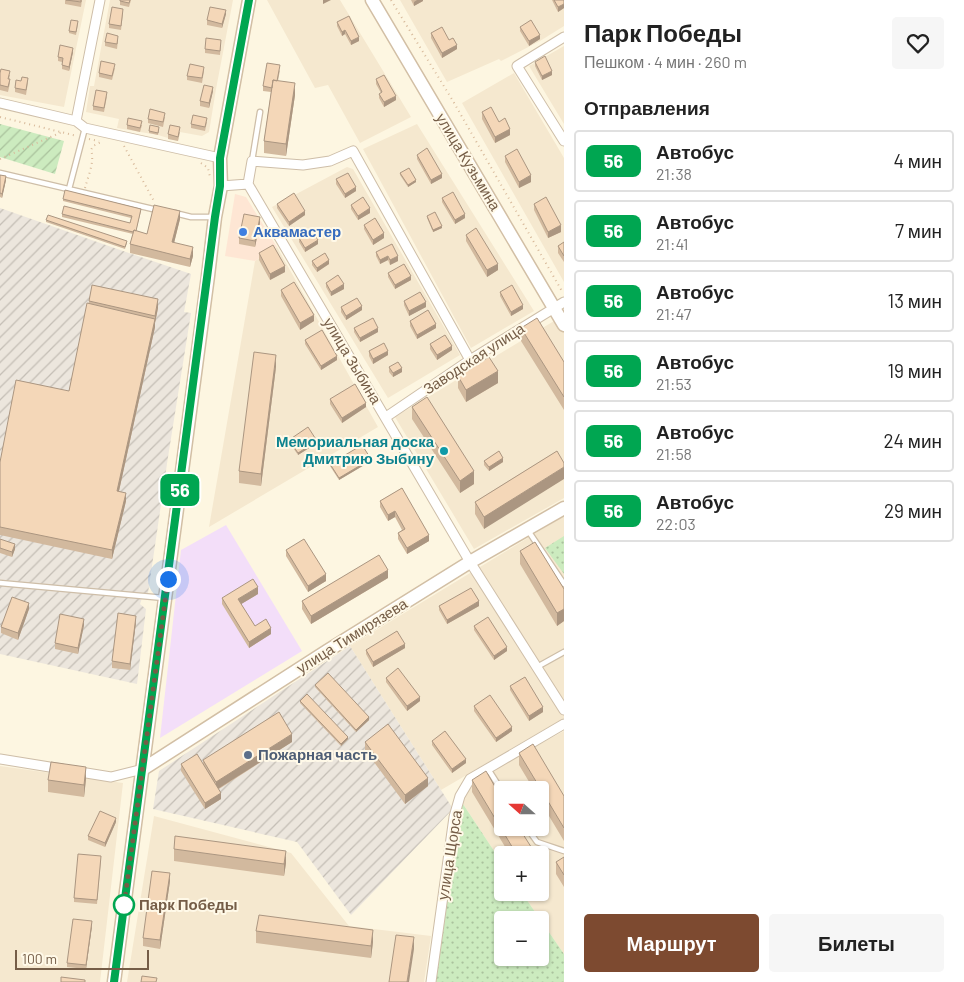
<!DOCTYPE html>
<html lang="ru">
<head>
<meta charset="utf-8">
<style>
  :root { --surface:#fff; --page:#f6f6f6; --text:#222; --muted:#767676; --line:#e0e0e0; --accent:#7d4a30 }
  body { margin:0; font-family:Barlow,sans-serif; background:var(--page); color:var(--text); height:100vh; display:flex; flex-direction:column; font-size:19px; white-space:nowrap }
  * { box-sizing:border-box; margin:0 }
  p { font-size:16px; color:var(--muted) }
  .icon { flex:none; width:28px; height:28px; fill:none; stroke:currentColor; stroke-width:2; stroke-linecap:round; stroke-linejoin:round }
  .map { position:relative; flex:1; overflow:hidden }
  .drawer { display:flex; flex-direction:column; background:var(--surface); width:400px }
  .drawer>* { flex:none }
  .badge { padding:0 10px; border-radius:8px; font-size:18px; line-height:32px }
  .needle { width:32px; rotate:291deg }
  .buttons { position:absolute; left:494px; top:781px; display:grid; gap:10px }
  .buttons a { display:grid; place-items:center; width:55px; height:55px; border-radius:5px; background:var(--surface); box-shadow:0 1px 4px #0004; font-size:25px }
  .scale { position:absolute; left:15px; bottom:12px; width:134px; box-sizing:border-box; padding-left:5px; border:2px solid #755d47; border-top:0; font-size:14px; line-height:18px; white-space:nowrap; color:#755d47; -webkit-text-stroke:4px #fff9e8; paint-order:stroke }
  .you { position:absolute; width:25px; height:25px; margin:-12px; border:4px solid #fff; border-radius:50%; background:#1a73e8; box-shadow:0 0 0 8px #1a73e833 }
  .map>.badge { position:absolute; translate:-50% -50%; box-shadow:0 0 0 2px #fff }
  h2 { padding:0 20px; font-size:19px; line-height:45px }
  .round { display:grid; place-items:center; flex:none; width:52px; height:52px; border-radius:5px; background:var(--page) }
  .summary { display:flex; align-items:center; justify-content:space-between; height:85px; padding:0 20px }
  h1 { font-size:24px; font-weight:800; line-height:38px }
  .button { display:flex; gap:10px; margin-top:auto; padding:10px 20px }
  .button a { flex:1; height:58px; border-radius:5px; background:var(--accent); color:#fff; font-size:20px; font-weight:800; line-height:58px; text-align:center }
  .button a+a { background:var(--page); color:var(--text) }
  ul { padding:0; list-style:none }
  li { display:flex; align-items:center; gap:15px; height:62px; margin:0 10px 8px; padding:0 10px; border:2px solid var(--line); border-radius:5px }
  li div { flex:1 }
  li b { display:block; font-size:19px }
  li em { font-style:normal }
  li .badge { min-width:55px; font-weight:700; text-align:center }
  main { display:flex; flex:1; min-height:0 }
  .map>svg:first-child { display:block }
  .residential { fill:#f5e8cf; fill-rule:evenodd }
  .commercial { fill:#fee6d4 }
  .industrial { fill:url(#industrial-furrows) }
  .education { fill:#f3def9 }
  .park { fill:url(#park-dots); fill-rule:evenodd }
  .garden { fill:url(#garden-furrows) }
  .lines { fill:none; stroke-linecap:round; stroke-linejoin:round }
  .lane-casing { stroke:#cebea8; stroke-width:7 }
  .street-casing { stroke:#cebea8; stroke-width:11 }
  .secondary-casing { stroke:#d2bfa5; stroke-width:15 }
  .path { stroke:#d8ba9b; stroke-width:2; stroke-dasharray:1 4; stroke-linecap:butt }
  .lane { stroke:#fff; stroke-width:4.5 }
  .street { stroke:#fff; stroke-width:9 }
  .secondary { stroke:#fff; stroke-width:12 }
  .wall { fill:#d2b99e }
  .shaded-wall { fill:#ab9681 }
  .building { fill:#f4d7b8; stroke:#ab9681 }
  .line-casing { stroke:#fff; stroke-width:11 }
  .line { stroke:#00a651; stroke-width:8 }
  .walk { stroke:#755d47; stroke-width:5; stroke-dasharray:0 9 }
  .shop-dot { fill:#3f7fe0; stroke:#fff9e8; stroke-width:2 }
  .culture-dot { fill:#0f9aa8; stroke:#fff9e8; stroke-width:2 }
  .service-dot { fill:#5c6f8a; stroke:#fff9e8; stroke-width:2 }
  .stop-dot { fill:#fff; stroke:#00a651; stroke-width:2.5 }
  .labels { text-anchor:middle; stroke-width:4; stroke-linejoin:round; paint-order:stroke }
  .street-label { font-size:15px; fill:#755d47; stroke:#fff9e8 }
  .shop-label { font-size:15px; font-weight:bold; fill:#366cbe; stroke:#fff9e8; text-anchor:start }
  .culture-label { font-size:15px; font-weight:bold; fill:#0d838f; stroke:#fff9e8; text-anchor:end }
  .service-label { font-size:15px; font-weight:bold; fill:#4e5e75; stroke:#fff9e8; text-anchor:start }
  .stop-label { font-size:15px; font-weight:bold; fill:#755d47; stroke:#fff9e8; text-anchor:start }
</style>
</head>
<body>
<main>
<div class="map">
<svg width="564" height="982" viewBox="0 0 564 982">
  <defs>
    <pattern id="industrial-furrows" width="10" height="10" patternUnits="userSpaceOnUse" patternTransform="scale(1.25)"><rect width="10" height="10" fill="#ece6dd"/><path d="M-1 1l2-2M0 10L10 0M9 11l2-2" fill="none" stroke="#c4beb5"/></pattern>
    <pattern id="park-dots" width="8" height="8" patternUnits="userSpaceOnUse" patternTransform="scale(1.25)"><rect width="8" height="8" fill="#ccebbf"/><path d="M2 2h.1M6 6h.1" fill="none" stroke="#aac29d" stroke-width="1.8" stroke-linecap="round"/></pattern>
    <pattern id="garden-furrows" width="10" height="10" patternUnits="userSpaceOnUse" patternTransform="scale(1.25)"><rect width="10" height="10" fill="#ccebbf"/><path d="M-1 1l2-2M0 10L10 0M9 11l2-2" fill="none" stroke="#aac29d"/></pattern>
  </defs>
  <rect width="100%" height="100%" fill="#fdf6e1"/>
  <path class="residential" d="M0,0H86L64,107L0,95Z
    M110,0H233L216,89L209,132L202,136L180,132L178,141L158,135L117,128L119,119L86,112L90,86H94Z
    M267,0H340L411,117L360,143L328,85L315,88Z
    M400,0H564V26L540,41L501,61L499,59L447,82Z
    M564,46V124L529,66Z
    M514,73L564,158V282L462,103Z
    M417,124L534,311L471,348L363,149Z
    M347,167L353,169L460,355L388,398L272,207Z
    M277,247L378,427L209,527L255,261Z
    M564,315V498L474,549L395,417Z
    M564,516V718L441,790L350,646Z
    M564,731V954L522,893L540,892V855H502V863L461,801L470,782ZM502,790H540V828H502Z
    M0,766L123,783L100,982H0Z
    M154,816L291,853L349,926L431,936L424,982H127Z"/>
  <path class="commercial" d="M235,194L246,197L277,247L255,261L225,256Z"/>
  <path class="industrial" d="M0,208L123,251L191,274L184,312L191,313L168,457L148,593L143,595L140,604L146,609L137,684L0,654Z
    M350,646L453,809L351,915L297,842L153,809L159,771Z"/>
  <path class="education" d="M226,525L302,651L160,738L181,550Z"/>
  <path class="park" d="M564,536V574L545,548Z
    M461,801L502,863V892L522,893L564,954V982H436ZM502,920H540V958H502Z"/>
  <path class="garden" d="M0,124L64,141L55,174L0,157Z"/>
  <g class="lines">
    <defs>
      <path id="lane" d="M252,161L260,112
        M0,173L157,210
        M69,189L85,128
        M175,213L191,217H214
        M527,529L564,584
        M0,583L164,598
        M537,667L564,652
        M488,769L502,791
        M527,828L537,842L564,851"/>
      <path id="street" d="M564,37L517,66L564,141
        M0,103L76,121L85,128L220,158
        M76,121L100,0
        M248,184L252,161L303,165L330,161L353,151L470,360
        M221,186L248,184L470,562L564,710
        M386,417L470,360L564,302
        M0,759L62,769
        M74,771L111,777L143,769
        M431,982L454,817L460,796L470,779L564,724"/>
      <path id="secondary" d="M372,0L564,325
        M143,769L327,651L470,562L564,508
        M114,982L208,276L215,217L221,186L220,158L249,0"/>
    </defs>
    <use href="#lane" class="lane-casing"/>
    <use href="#street" class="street-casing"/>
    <use href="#secondary" class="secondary-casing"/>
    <path class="path" d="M391,0L453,101L563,293
      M0,117L77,136
      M89,139L99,141
      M124,146L155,203
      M0,159L62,132
      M201,163L208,168L210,177
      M85,188C88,176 95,162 91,150L93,146L101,142"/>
    <use href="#lane" class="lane"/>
    <use href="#street" class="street"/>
    <use href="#secondary" class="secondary"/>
  </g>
  <path class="wall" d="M65,0H82L81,7L65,4Z
    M120,0H131L129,7L120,5Z
    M411,0H423V1L414,6Z
    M552,0H564V8L558,12Z
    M123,13L121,30L109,28V24Z
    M226,14L222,28L207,25V20Z
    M337,22L359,41L351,45L345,34L342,36L337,26Z
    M78,24L76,35L69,33V31Z
    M520,27L540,39L529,46L520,31Z
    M431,33L449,40L457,49L442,58L431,38Z
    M118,40L117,49L105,46V42Z
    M221,45L220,55L205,53V49Z
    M73,52L69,71L62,69V62L58,61V57Z
    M535,62L552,75L542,80L535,66Z
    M115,68L112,80L99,77V73Z
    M280,70L278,81L295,95L286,156L264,153V141L271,92L263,91V86Z
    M204,71L202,83L187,80V76Z
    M0,73L10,75L9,79L10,83L8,92L0,90Z
    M376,79L396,100L384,107L379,98V94L381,93L376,84Z
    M28,82L26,95L15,92V88Z
    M213,91L209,108L200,106V101Z
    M107,96L104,112L93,110V106Z
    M482,112L510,135L495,143L482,119Z
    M165,117L163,127L148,123V119Z
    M207,122L205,131L191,128V124Z
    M127,125H142L140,132L127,129Z
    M159,129L158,135L149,133V131Z
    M180,132L178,141L168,139V134Z
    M417,155L442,178L431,184L417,159Z
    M505,156L531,182L519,188L505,162Z
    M400,173L416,182L408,187L400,175Z
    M0,175L6,180L2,198L0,197Z
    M336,179L356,191L345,198L336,184Z
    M442,198L465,218L455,224L442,202Z
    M63,199L141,211L136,231L147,234L180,219L174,243L193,256L190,267L130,253V244L133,234L62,217V214L130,223L131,218L63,201Z
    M277,204L305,215L289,226L277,208Z
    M534,204L561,232L548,238L534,210Z
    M351,205L370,213L358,220L351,209Z
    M427,216L442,228L433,232L427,218Z
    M46,220L127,243L125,249L46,222Z
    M260,223L255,247L239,244V238Z
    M364,225L384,238L373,245L364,229Z
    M466,235L498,270L487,277L466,241Z
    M299,238L318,244L305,252L299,242Z
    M564,242V262L558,253V246Z
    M376,252L398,261L390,265L388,260L380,264L376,256Z
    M259,253L285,272L270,280L259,260Z
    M312,261L329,264L317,272L312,265Z
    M388,273L411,280L395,289L388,277Z
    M326,283L344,289L331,296L326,287Z
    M281,290L314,321L300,330L281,296Z
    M500,292L523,309L511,316L500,296Z
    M89,301L158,308L155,323V327L119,491L126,501L112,559L0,535V462L69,391Z
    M404,301L426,307L409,316L404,305Z
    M341,307L362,310L346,320L341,312Z
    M410,321L436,328L417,339L410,326Z
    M354,328L378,332L360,342L354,332Z
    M521,328L564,362V410L521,341Z
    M305,340L337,360L321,370L305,344Z
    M430,344L452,350L437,360L430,349Z
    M369,351L388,355L373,364L369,356Z
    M276,367L261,486L239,483V471Z
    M389,367L402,372L393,377L389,372Z
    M458,376L498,383L466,402L458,388Z
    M330,399L366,407L342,423L330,404Z
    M412,407L474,484L460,493L412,419Z
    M289,440L317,443L298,455L289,442Z
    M557,451L484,529L475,514V502Z
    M371,461L339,480L330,466V464Z
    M484,461L503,462L489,471L484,465Z
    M402,488L429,541L407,554L398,539V533L402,530L395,517L388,521L380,507V501Z
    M0,539L15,549L12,557L0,553Z
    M286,550L326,581L308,592L286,556Z
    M520,551L564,589V621L557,626L520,564Z
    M388,578L311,624L302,609V601Z
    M258,594L241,604L255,626L271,634L249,648L222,604V598Z
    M439,606H479L447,624L439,610Z
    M29,609L18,640L1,633V627Z
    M136,622L130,670L112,668V661Z
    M84,625L78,654L55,649V643Z
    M474,626L507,651L494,660L474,630Z
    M405,648L373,667L366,654V650Z
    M386,678L420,701L407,711L386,682Z
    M315,685L369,720L356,732L315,687Z
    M510,686L543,712L529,721L510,690Z
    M300,701L348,739L341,746L300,703Z
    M474,706L512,731L496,742L474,711Z
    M432,741L466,763L452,773L432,745Z
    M292,742L219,789L221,799L205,809L181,771V764H203V760Z
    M365,742L428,786L405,804L365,750Z
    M519,753L564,796V841L540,801V790H534L519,765Z
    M86,779L84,797L48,792V780Z
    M472,780L535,855H510L472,792Z
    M116,822L105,847L88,840V836Z
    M174,849L286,863L284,876L174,861Z
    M564,857V887L556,874V862Z
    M101,860L97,904L74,902V898Z
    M170,881L160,949L143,946V938Z
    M92,926L86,969L67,967V963Z
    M256,931L373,942L371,958L256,943Z"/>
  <path class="shaded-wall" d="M323,0H331L323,4Z
    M417,0H423V1L414,6V2Z
    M564,4V8L558,12V7Z
    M226,10V14L222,28V24Z
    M345,30V34L342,36V32Z
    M540,35V39L529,46V41Z
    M359,37V41L351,45V41Z
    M457,45V49L442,58V53Z
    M73,48V52L69,71V67Z
    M552,71V75L542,80V76Z
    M295,83V95L286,156V144Z
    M213,87V91L209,108V103Z
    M396,96V100L384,107V102Z
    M510,129V135L495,143V137Z
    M442,174V178L431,184V180Z
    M531,175V182L519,188V182Z
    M6,176V180L2,198V194Z
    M416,180V182L408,187V185Z
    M356,187V191L345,198V194Z
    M370,208V213L358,220V216Z
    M180,211V219L172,251V242Z
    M305,211V215L289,226V222Z
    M465,214V218L455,224V220Z
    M260,217V223L255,247V241Z
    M561,225V232L548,238V232Z
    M442,226V228L433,232V230Z
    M384,233V238L373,245V240Z
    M318,240V244L305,252V248Z
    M193,247V256L190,267V259Z
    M388,256V260L380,264V260Z
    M398,256V261L390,265V260Z
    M329,260V264L317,272V268Z
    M498,264V270L487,277V270Z
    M285,266V272L270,280V274Z
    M411,276V280L395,289V285Z
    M344,284V289L331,296V292Z
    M158,299V308L155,323V327L117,500V491L155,319V316Z
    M426,302V307L409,316V311Z
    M523,305V309L511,316V312Z
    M362,306V310L346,320V316Z
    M314,315V321L300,330V323Z
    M436,324V328L417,339V335Z
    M378,328V332L360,342V338Z
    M452,346V350L437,360V355Z
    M388,351V355L373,364V359Z
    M276,355V367L261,486V474Z
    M337,356V360L321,370V366Z
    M402,368V372L393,377V373Z
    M498,371V383L466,402V390Z
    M366,403V407L342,423V418Z
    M317,441V443L298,455V453Z
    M503,458V462L489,471V467Z
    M371,459V461L339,480V478Z
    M564,467V479L484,529V517Z
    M474,471V484L460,493V481Z
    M126,493V501L112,559V550Z
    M395,511V517L388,521V515Z
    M429,535V541L407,554V548Z
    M15,544V549L12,557V552Z
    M388,570V578L311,624V616Z
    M326,574V581L308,592V586Z
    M258,587V594L238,606V599Z
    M479,601V606L447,624V620Z
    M29,603V609L18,640V633Z
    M564,609V621L557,626V613Z
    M136,616V622L130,670V664Z
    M84,619V625L78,654V648Z
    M271,628V634L249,648V642Z
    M405,644V648L373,667V662Z
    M507,647V651L494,660V656Z
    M420,697V701L407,711V706Z
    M543,707V712L529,721V716Z
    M369,717V720L356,732V730Z
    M512,727V731L496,742V738Z
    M292,734V742L216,790V782Z
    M348,737V739L341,746V744Z
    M466,759V763L452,773V769Z
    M86,767V779L84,797V785Z
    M428,778V786L405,804V795Z
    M221,793V799L205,809V803Z
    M116,818V822L105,847V843Z
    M286,851V863L284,876V864Z
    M170,873V881L160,949V940Z
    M92,921V926L86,969V965Z
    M373,930V942L371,958V946Z
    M414,937V949L409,982H407Z"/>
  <path class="building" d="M66,0H81V2Z
    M120,0H130L129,3L120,1Z
    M554,0H564V4L558,7Z
    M112,7L123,9L121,26L109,24Z
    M210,7L226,10L222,24L207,20Z
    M349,16L359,37L351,41L345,30L342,32L337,22Z
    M71,20L78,21L76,32L69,31Z
    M531,20L540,35L529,41L520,27Z
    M442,27L449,40L453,38L457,45L442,53L431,33Z
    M107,33L118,36L117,44L105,42Z
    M206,38L221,40L220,51L205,49Z
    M60,45L73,48L69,67L62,65L63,58L58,57Z
    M545,56L552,71L542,76L535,62Z
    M101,61L115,64L112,76L99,73Z
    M267,63L280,65L277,81L273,80L272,88L263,86Z
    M190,64L204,67L202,78L187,76Z
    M1,69L10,71L8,79H10L8,87L0,85V73Z
    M384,75L396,96L384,102L379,94L382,92L376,79Z
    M22,77L28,78L26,90L15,88L16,80L21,81Z
    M273,80L295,83L286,144L264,141Z
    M204,85L213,87L209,103L200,101Z
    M96,90L107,92L104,108L93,106Z
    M491,107L499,122L505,118L510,129L495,137L482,112Z
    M150,109L165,113L163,122L148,119Z
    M193,115L207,118L205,127L191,124Z
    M128,118L142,121L140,128L127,125Z
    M150,125L159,127L158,133L149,131Z
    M170,125L180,127L178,137L168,134Z
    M427,148L442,174L431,180L417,155Z
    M517,149L531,175L519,182L505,156Z
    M409,168L416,180L408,185L400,173Z
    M348,173L356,187L345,194L336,179Z
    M0,175L6,176L2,194L0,193Z
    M65,190L141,209L136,231L134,230L133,232L62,214L64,206L130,223L132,216L63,199Z
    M453,192L465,214L455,220L442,198Z
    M294,193L305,211L289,222L277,204Z
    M363,197L370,208L358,216L351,205Z
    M546,197L561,225L548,232L534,204Z
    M154,205L180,211L172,242L193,247L190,259L130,244L134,230L147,234Z
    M435,212L442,226L433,230L427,216Z
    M244,214L260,217L255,241L239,238Z
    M48,215L127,241L125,247L46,220Z
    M375,218L384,233L373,240L364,225Z
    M476,228L498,264L487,270L466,235Z
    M312,230L318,240L305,248L299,238Z
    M564,242V256L558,246Z
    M392,244L398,256L390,260L388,256L380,260L376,252Z
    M273,245L285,266L270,274L259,253Z
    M325,253L329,260L317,268L312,261Z
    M404,264L411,276L395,285L388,273Z
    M338,275L344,284L331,292L326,283Z
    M294,282L314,315L300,323L281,290Z
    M92,285L158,299L155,316L89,301Z
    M512,285L523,305L511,312L500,292Z
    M420,292L426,302L409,311L404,301Z
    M357,298L362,306L346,316L341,307Z
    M87,303L155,319L117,491L126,493L112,550L0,527V462L16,380L69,391Z
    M428,310L436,324L417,335L410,321Z
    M373,318L378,328L360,338L354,328Z
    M537,318L564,362V397L521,328Z
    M322,330L337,356L321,366L305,340Z
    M445,335L452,346L437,355L430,344Z
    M384,343L388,351L373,359L369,351Z
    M254,352L276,355L261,474L239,471Z
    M489,357L498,371L466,390L458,376Z
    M398,362L402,368L393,373L389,367Z
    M355,384L366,403L342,418L330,399Z
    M427,397L474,471L460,481L412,407Z
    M308,427L317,441L298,453L289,440Z
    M362,445L371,459L339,478L330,464Z
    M499,451L503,458L489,467L484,461Z
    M557,451L564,463V467L484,517L475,502Z
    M402,488L429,535L407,548L398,533L405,529L395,511L388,515L380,501Z
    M0,539L15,544L12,552L0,548Z
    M304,539L326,574L308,586L286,550Z
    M535,542L564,589V609L557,613L520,551Z
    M379,555L388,570L311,616L302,601Z
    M253,579L258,587L238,599L255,626L266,619L271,628L249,642L222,598Z
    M471,588L479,601L447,620L439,606Z
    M12,597L29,603L18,633L1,627Z
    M118,613L136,616L130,664L112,661Z
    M60,614L84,619L78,648L55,643Z
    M488,617L507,647L494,656L474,626Z
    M397,631L405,644L373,662L366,650Z
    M398,668L420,697L407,706L386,678Z
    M328,673L369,717L356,730L315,685Z
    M525,677L543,707L529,716L510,686Z
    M307,694L348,737L341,744L300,701Z
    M490,695L512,727L496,738L474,706Z
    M279,712L292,734L216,782L203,760Z
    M388,724L428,778L405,795L365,742Z
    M445,731L466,759L452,769L432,741Z
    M533,744L564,796V828L519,753Z
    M197,754L221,793L205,803L181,764Z
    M51,762L86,767L84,785L48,780Z
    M486,771L502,799V828H519L535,853L531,855H517L472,780Z
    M100,811L116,818L105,843L88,836Z
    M175,836L286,851L284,864L174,849Z
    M78,854L101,856L97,900L74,898Z
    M564,857V875L556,862Z
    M152,871L170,873L160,940L143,938Z
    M259,915L373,930L371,946L256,931Z
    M73,919L92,921L86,965L67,963Z
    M396,935L414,937L407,982H389Z
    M142,976L157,978L156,982H141Z
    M61,977L85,980V982H61Z"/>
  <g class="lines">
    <defs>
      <path id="line" d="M114,982L215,217L220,186V158L249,0"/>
    </defs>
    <use href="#line" class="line-casing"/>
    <use href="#line" class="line"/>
    <path class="walk" d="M124,905L123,913L168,579"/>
  </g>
  <circle class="shop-dot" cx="243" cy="232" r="5"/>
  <circle class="culture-dot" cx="444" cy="451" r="5"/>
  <circle class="service-dot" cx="248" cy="755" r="5"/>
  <circle class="stop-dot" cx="124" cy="905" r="10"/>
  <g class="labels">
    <g class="street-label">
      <text transform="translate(468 162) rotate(59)" y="5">улица Кузьмина</text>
      <text transform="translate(474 359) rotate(-33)" y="5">Заводская улица</text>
      <text transform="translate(352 361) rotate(59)" y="5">улица Зыбина</text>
      <text transform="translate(352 636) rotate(-32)" y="5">улица Тимирязева</text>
      <text transform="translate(450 855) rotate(-81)" y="5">улица Щорса</text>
    </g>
    <g class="shop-label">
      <text x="253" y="237">Аквамастер</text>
    </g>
    <g class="culture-label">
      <text x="434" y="447">Мемориальная доска<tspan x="434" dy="17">Дмитрию Зыбину</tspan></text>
    </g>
    <g class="service-label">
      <text x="258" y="760">Пожарная часть</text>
    </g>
    <g class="stop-label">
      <text x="139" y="910">Парк Победы</text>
    </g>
  </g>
</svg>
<div class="buttons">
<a><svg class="needle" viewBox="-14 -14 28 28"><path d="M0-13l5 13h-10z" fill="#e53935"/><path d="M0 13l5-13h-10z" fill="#767676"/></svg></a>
<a>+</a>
<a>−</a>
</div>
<div class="scale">100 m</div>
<div class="you" style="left:168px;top:579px"></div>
<b class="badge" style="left:180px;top:490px;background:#00a651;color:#fff">56</b>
</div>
<section class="drawer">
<div class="summary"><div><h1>Парк Победы</h1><p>Пешком · 4 мин · 260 m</p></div><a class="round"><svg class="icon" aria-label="heart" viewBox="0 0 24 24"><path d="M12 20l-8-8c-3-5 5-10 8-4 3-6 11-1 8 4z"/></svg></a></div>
<h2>Отправления</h2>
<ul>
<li><span class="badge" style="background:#00a651;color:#fff">56</span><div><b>Автобус</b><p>21:38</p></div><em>4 мин</em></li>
<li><span class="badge" style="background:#00a651;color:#fff">56</span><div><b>Автобус</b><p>21:41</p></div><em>7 мин</em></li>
<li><span class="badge" style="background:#00a651;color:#fff">56</span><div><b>Автобус</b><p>21:47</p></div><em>13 мин</em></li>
<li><span class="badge" style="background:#00a651;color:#fff">56</span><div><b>Автобус</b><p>21:53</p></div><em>19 мин</em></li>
<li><span class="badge" style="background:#00a651;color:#fff">56</span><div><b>Автобус</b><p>21:58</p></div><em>24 мин</em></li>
<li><span class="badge" style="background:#00a651;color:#fff">56</span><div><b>Автобус</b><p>22:03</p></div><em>29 мин</em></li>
</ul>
<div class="button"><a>Маршрут</a><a>Билеты</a></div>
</section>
</main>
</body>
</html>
